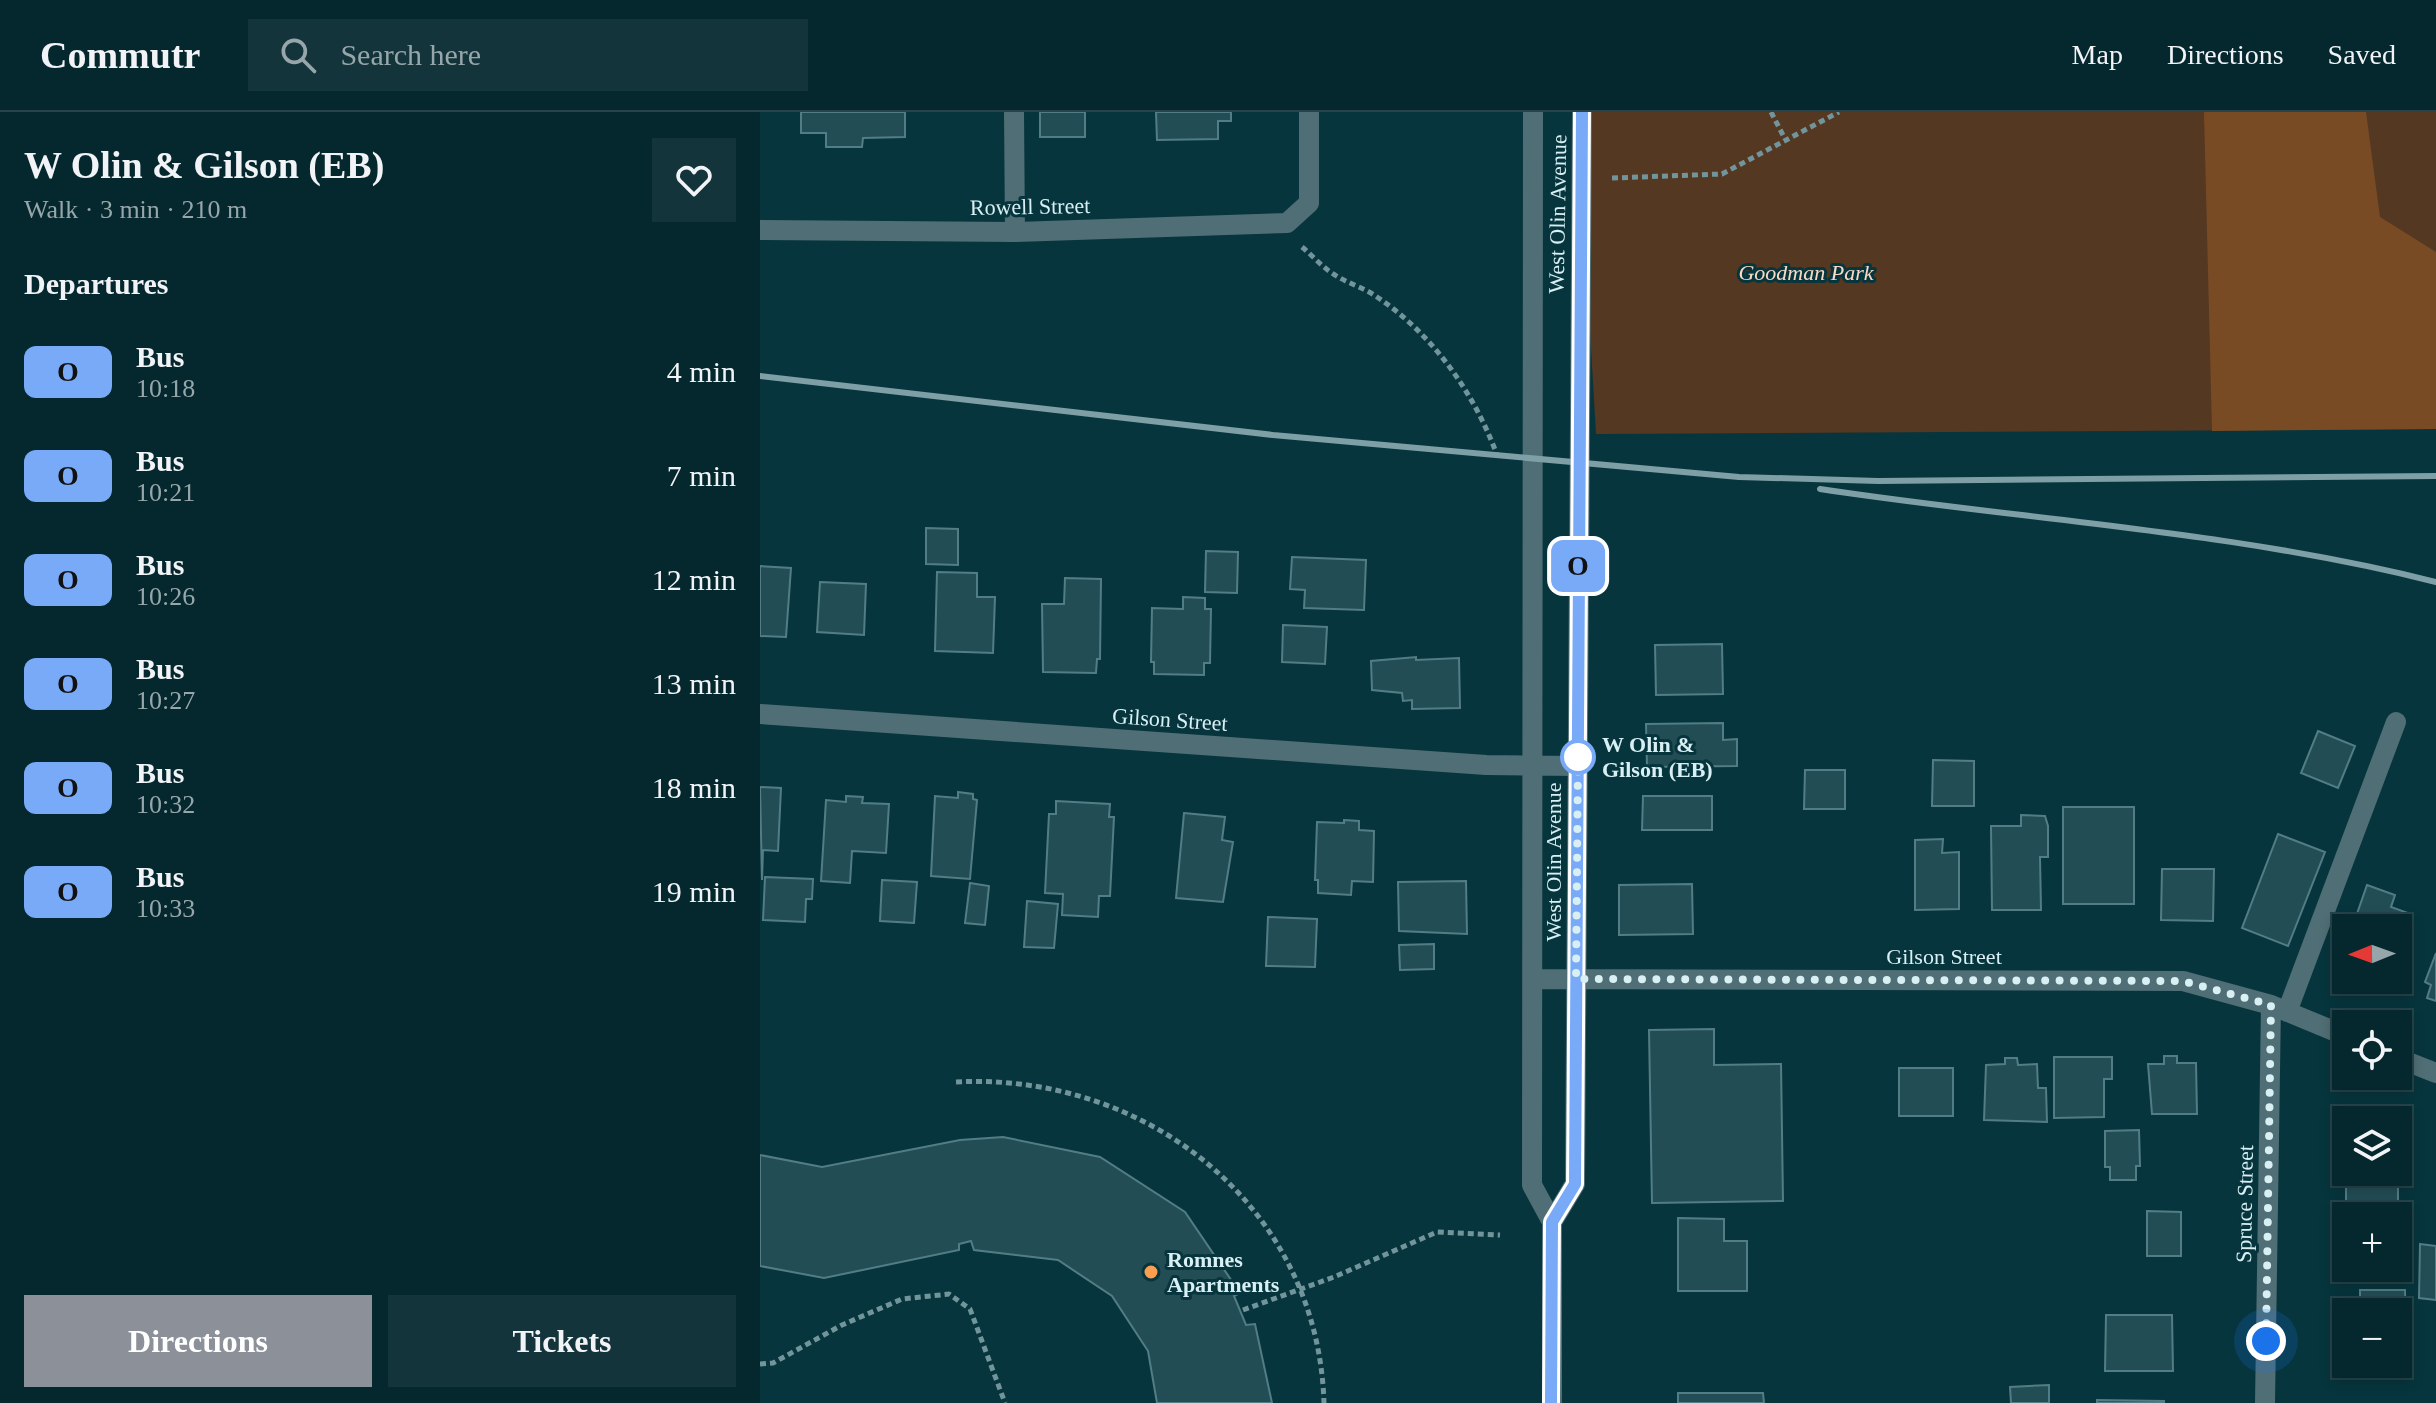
<!DOCTYPE html>
<html lang="en">
<head>
<meta charset="utf-8">
<style>
  :root { --surface:#05282e; --page:#13343a; --text:#f1f3f6; --muted:#97a6aa; --line:#26444a; --accent:#8c9099 }
  body { margin:0; font-family:"Times New Roman",serif; background:var(--page); color:var(--text); height:100vh; display:flex; flex-direction:column; font-size:30px; white-space:nowrap }
  * { box-sizing:border-box; margin:0 }
  p { font-size:26px; color:var(--muted) }
  .icon { flex:none; width:44px; height:44px; fill:none; stroke:currentColor; stroke-width:2; stroke-linecap:round; stroke-linejoin:round }
  .map { position:relative; flex:1; overflow:hidden }
  .panel { display:flex; flex-direction:column; background:var(--surface); width:760px }
  .panel>* { flex:none }
  .badge { padding:0 16px; border-radius:12px; font-size:28px; line-height:52px }
  .needle { width:52px; rotate:269deg }
  .buttons { position:absolute; left:1572px; top:802px; display:grid; gap:16px }
  .buttons a { display:grid; place-items:center; width:80px; height:80px; border-radius:0px; background:var(--surface); box-shadow:0 4px 12px #0003,0 0 0 2px var(--line); font-size:40px }
  .you { position:absolute; width:40px; height:40px; margin:-20px; border:6px solid #fff; border-radius:50%; background:#1a73e8; box-shadow:0 0 0 12px #1a73e833 }
  .map>.badge { position:absolute; translate:-50% -50%; box-shadow:0 0 0 4px #fff }
  h2 { padding:0 24px; font-size:30px; line-height:72px }
  .round { display:grid; place-items:center; flex:none; width:84px; height:84px; border-radius:0px; background:var(--page) }
  .overview { display:flex; align-items:center; justify-content:space-between; height:136px; padding:0 24px }
  h1 { font-size:38px; font-weight:600; line-height:60px }
  .cta { display:flex; gap:16px; margin-top:auto; padding:16px 24px }
  .cta a { flex:1; height:92px; border-radius:0px; background:var(--accent); color:#fff; font-size:32px; font-weight:600; line-height:92px; text-align:center }
  .cta a+a { background:var(--page); color:var(--text) }
  ul { padding:0; list-style:none }
  li { display:flex; align-items:center; gap:24px; height:104px; padding:0 24px }
  li div { flex:1 }
  li b { display:block; font-size:30px }
  li em { font-style:normal }
  li .badge { min-width:88px; font-weight:700; text-align:center }
  header { display:flex; align-items:center; gap:48px; box-sizing:border-box; height:112px; padding:0 40px; background:var(--surface); border-bottom:2px solid var(--line) }
  header strong { font-size:38px }
  nav { display:flex; gap:44px; margin-inline-start:auto; font-size:28px }
  .search { width:560px; height:72px; background:var(--page); display:flex; align-items:center; gap:20px; box-sizing:border-box; padding:0 28px; border-radius:0px; color:var(--muted); font-size:30px }
  main { display:flex; flex:1; min-height:0 }
  .map>svg:first-child { display:block }
  .green { fill:#543822 }
  .forest { fill:#794b25 }
  .building { fill:#234d55; stroke:#537d86; stroke-width:2 }
  .lines { fill:none; stroke-linecap:round; stroke-linejoin:round }
  .path { stroke:#72959b; stroke-width:5; stroke-dasharray:6 4; stroke-linecap:butt }
  .minor { stroke:#506e75; stroke-width:20 }
  .rail { stroke:#7e9fa5; stroke-width:6 }
  .line-casing { stroke:#fff; stroke-width:18 }
  .line { stroke:#79aaf7; stroke-width:12 }
  .walk { stroke:#d8eff3; stroke-width:8; stroke-dasharray:0 14.4 }
  .stop-dot { fill:#fff; stroke:#79aaf7; stroke-width:4 }
  .poi-dot { fill:#fb9e50; stroke:#07353d; stroke-width:3 }
  .labels { text-anchor:middle; stroke-width:6; stroke-linejoin:round; paint-order:stroke }
  .street-label { font-size:22px; fill:#d8eff3; stroke:#07353d }
  .park-label { font-size:22px; font-style:italic; fill:#f9dbc5; stroke:#07353d }
  .stop-label { font-size:22px; font-weight:bold; fill:#d8eff3; stroke:#07353d; text-anchor:start }
  .poi-label { font-size:22px; font-weight:bold; fill:#d8eff3; stroke:#07353d; text-anchor:start }
</style>
</head>
<body>
<header>
<strong>Commutr</strong>
<div class="search"><svg class="icon" aria-label="search" viewBox="0 0 24 24"><circle cx="10" cy="10" r="6"/><path d="M15 15l6 6"/></svg>Search here</div>
<nav><a>Map</a><a>Directions</a><a>Saved</a></nav>
</header>
<main>
<section class="panel">
<div class="overview"><div><h1>W Olin &amp; Gilson (EB)</h1><p>Walk · 3 min · 210 m</p></div><a class="round"><svg class="icon" aria-label="heart" viewBox="0 0 24 24"><path d="M12 20l-8-8c-3-5 5-10 8-4 3-6 11-1 8 4z"/></svg></a></div>
<h2>Departures</h2>
<ul>
<li><span class="badge" style="background:#79aaf7;color:#111">O</span><div><b>Bus</b><p>10:18</p></div><em>4 min</em></li>
<li><span class="badge" style="background:#79aaf7;color:#111">O</span><div><b>Bus</b><p>10:21</p></div><em>7 min</em></li>
<li><span class="badge" style="background:#79aaf7;color:#111">O</span><div><b>Bus</b><p>10:26</p></div><em>12 min</em></li>
<li><span class="badge" style="background:#79aaf7;color:#111">O</span><div><b>Bus</b><p>10:27</p></div><em>13 min</em></li>
<li><span class="badge" style="background:#79aaf7;color:#111">O</span><div><b>Bus</b><p>10:32</p></div><em>18 min</em></li>
<li><span class="badge" style="background:#79aaf7;color:#111">O</span><div><b>Bus</b><p>10:33</p></div><em>19 min</em></li>
</ul>
<div class="cta"><a>Directions</a><a>Tickets</a></div>
</section>
<div class="map">
<svg width="1676" height="1291" viewBox="0 0 1676 1291">
  <rect width="100%" height="100%" fill="#07353d"/>
  <path class="green" d="M822,0H1676V317L836,322L821,66Z"/>
  <path class="forest" d="M1444,0H1606L1620,105L1676,140V317L1452,319Z"/>
  <path class="building" d="M41,0H145V25L103,26L102,35H66V21H41Z
    M280,0H325V25H280Z
    M396,0H471V9H458V27L397,28Z
    M166,416L198,417V453L166,452Z
    M446,439L478,440L477,481L445,480Z
    M532,445L606,448L604,498L544,496L545,478L530,477Z
    M0,454L31,456L26,525L0,524Z
    M177,460L217,461V485H235L233,541L175,539Z
    M305,466L341,467L340,547H337L336,561L283,560L282,492H304Z
    M60,470L106,472L104,523L57,520Z
    M423,485L445,486V497H451L450,551H444V563L394,562V550H391L392,496L423,497Z
    M523,513L567,515L565,552L522,550Z
    M962,532L963,582L896,583L895,533Z
    M656,545V548L699,546L700,596L652,597V588L643,589L642,581L612,578L611,549Z
    M963,611V628L977,627V654L887,655L886,612Z
    M1558,619L1595,634L1578,676L1541,661Z
    M1173,648L1214,649V694H1172Z
    M1045,658H1085V697H1044Z
    M0,675L21,676L18,739L3,738L2,768Z
    M198,680L213,682V687L217,688L210,767L171,764L175,684L198,686Z
    M86,684L103,685L102,691L129,692L126,741L92,739L90,771L61,769L66,688L86,690Z
    M883,684H952V718H882Z
    M296,689L350,692L349,705H354L350,784H339L338,805L302,803L303,782L285,781L289,702H296Z
    M1303,695H1374V792H1303Z
    M424,701L465,705L462,728L473,730L463,790L416,786Z
    M1261,703L1285,704L1288,714V745H1280L1281,798H1232L1231,714H1261Z
    M584,708L599,709V718L614,719L613,770L592,769L591,783L558,781V768H555L557,710L584,711Z
    M1518,722L1565,740L1528,834L1482,816Z
    M1183,727L1182,741L1199,740V797L1155,798V728Z
    M1402,757H1454L1453,809L1401,808Z
    M5,765L53,767L52,787H46L45,810L3,808Z
    M122,768L157,770L154,811L120,809Z
    M706,769L707,822L639,819L638,770Z
    M210,771L229,774L225,813L205,811Z
    M932,772L933,822L859,823V773Z
    M1607,773L1635,783L1631,795L1648,801L1638,828V816H1592Z
    M267,789L298,792L294,836L264,835Z
    M508,805L557,807L555,855L506,854Z
    M674,832V857L640,858L639,833Z
    M1676,841V889L1667,886L1671,873L1665,870Z
    M954,917V953L1021,952L1023,1089L892,1091L889,918Z
    M1404,944H1417V951H1436L1437,1002H1392L1388,952H1404Z
    M1294,945H1352V967H1344V1005L1294,1006Z
    M1245,946H1257L1258,953L1277,952L1278,976H1286L1287,1010L1224,1008L1226,953L1245,952Z
    M1139,956H1193V1004H1139Z
    M1379,1018L1380,1054H1376V1068H1350V1055H1345V1019Z
    M243,1025L340,1045L425,1100L480,1181L474,1184L486,1213L495,1212L512,1291H397L388,1239L352,1184L298,1148L214,1138L211,1129L199,1132V1138L64,1166L0,1154V1043L62,1055L200,1028Z
    M1586,1060H1638V1099H1586Z
    M1387,1099L1421,1100V1144H1387Z
    M918,1106L964,1107V1129H987V1179H918Z
    M1638,1124L1650,1125V1146H1638Z
    M1660,1132L1676,1134V1188L1659,1186Z
    M1600,1178H1645L1646,1231H1638V1200H1600Z
    M1346,1203H1412L1413,1259H1345Z
    M1289,1273V1291H1251L1250,1275Z
    M918,1281H1003L1004,1291H918Z
    M1337,1288L1404,1289V1291H1337Z"/>
  <g class="lines">
    <path class="path" d="M1011,0L1025,27
      M852,66L962,62L1079,0
      M542,135C553,144 563,156 575,163C587,171 602,175 614,183C671,220 714,280 737,343
      M196,970C386,960 558,1094 564,1291
      M483,1198L574,1165L677,1120L740,1123
      M0,1252L13,1251L82,1213L142,1187L189,1182L210,1197L245,1291"/>
    <path class="minor" d="M254,0L255,120
      M773,0L772,1073L792,1110V1291
      M0,118L255,120L527,111L549,91V0
      M0,602L726,653L818,654
      M773,867L1423,869L1511,893L1586,924
      M1527,900L1636,610
      M1638,946L1676,961
      M792,1110L815,1072L822,0
      M1505,1291L1511,893"/>
    <path class="rail" d="M0,264L513,323L979,365L1118,369L1676,364
      M1060,377C1265,408 1474,419 1676,470"/>
  </g>
  <g class="lines">
    <defs>
      <path id="line" d="M791,1291L792,1110L815,1072L822,0"/>
    </defs>
    <use href="#line" class="line-casing"/>
    <use href="#line" class="line"/>
    <path class="walk" d="M818,645L816,867L1423,869L1511,893L1506,1229"/>
  </g>
  <circle class="stop-dot" cx="818" cy="645" r="16"/>
  <circle class="poi-dot" cx="391" cy="1160" r="8"/>
  <g class="labels">
    <g class="street-label">
      <text transform="translate(270 94) rotate(-1)" y="8">Rowell Street</text>
      <text transform="translate(797 102) rotate(-89)" y="8">West Olin Avenue</text>
      <text transform="translate(410 607) rotate(4)" y="8">Gilson Street</text>
      <text transform="translate(793 750) rotate(-90)" y="8">West Olin Avenue</text>
      <text x="1184" y="852">Gilson Street</text>
      <text transform="translate(1484 1092) rotate(-89)" y="8">Spruce Street</text>
    </g>
    <g class="park-label">
      <text x="1046" y="168">Goodman Park</text>
    </g>
    <g class="stop-label">
      <text x="842" y="640">W Olin &amp;<tspan x="842" dy="25">Gilson (EB)</tspan></text>
    </g>
    <g class="poi-label">
      <text x="407" y="1155">Romnes<tspan x="407" dy="25">Apartments</tspan></text>
    </g>
  </g>
</svg>
<div class="buttons">
<a><svg class="needle" viewBox="-14 -14 28 28"><path d="M0-13l5 13h-10z" fill="#e53935"/><path d="M0 13l5-13h-10z" fill="#97a6aa"/></svg></a>
<a><svg class="icon" aria-label="locate" viewBox="0 0 24 24"><circle cx="12" cy="12" r="6"/><path d="M12 2v4M12 18v4M2 12h4M18 12h4"/></svg></a>
<a><svg class="icon" aria-label="layers" viewBox="0 0 24 24"><path d="M12 4l9 5-9 5-9-5zM3 14l9 5 9-5"/></svg></a>
<a>+</a>
<a>−</a>
</div>
<div class="you" style="left:1506px;top:1229px"></div>
<b class="badge" style="left:818px;top:454px;background:#79aaf7;color:#111">O</b>
</div>
</main>
</body>
</html>
